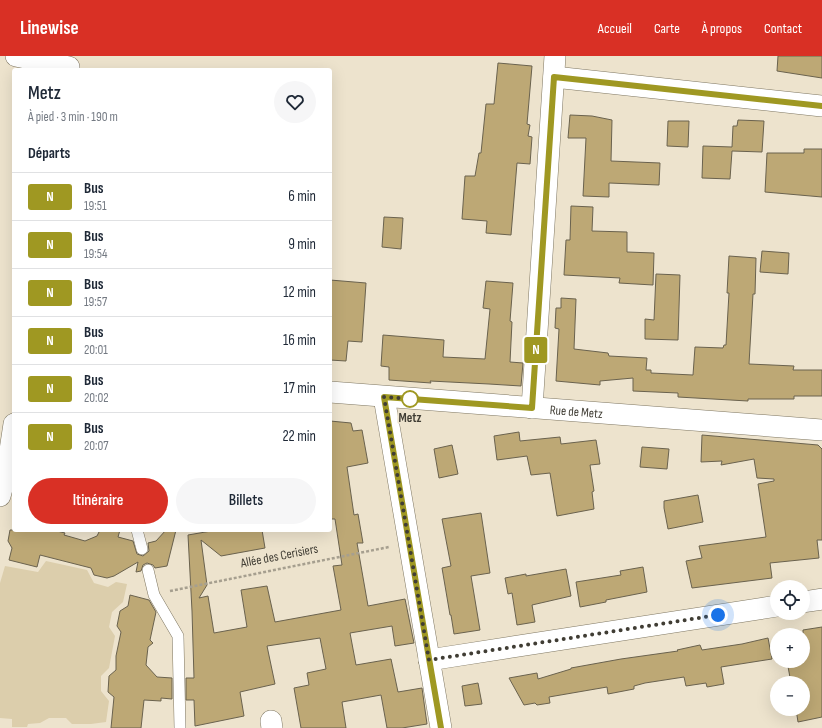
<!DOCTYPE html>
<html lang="fr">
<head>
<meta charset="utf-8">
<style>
  :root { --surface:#fff; --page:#f6f6f7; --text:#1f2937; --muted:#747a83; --line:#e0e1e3; --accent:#d93025 }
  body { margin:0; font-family:"Sofia Sans Condensed",sans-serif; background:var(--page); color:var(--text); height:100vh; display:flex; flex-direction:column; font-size:15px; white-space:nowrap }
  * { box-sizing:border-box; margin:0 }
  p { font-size:13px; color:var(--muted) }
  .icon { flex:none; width:22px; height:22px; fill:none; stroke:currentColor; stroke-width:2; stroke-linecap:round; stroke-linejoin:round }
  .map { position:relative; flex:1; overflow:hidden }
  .sheet { position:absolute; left:12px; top:12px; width:320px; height:464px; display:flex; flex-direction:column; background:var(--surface); border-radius:4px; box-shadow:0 4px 16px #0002 }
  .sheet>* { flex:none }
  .badge { padding:0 8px; border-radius:3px; font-size:14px; line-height:26px }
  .controls { position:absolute; left:770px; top:524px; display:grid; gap:8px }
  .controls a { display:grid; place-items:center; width:40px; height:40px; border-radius:50%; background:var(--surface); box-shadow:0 4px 16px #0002; font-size:20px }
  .you { position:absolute; width:20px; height:20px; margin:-10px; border:3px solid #fff; border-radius:50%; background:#1a73e8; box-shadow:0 0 0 6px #1a73e833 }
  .map>.badge { position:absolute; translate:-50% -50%; box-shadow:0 0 0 2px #fff }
  h2 { padding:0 16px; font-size:15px; line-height:36px }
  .round { display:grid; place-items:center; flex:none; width:42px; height:42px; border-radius:21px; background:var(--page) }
  .head { display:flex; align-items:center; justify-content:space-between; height:68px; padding:0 16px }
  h1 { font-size:19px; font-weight:600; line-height:30px }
  .action { display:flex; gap:8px; margin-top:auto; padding:8px 16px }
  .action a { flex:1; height:46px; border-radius:24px; background:var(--accent); color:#fff; font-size:16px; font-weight:600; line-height:46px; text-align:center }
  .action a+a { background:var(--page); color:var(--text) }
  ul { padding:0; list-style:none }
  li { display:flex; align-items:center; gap:12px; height:48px; padding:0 16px; border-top:1px solid var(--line) }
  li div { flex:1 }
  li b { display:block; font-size:15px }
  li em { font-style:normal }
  li .badge { min-width:44px; font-weight:700; text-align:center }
  header { display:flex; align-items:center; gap:24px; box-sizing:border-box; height:56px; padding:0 20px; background:var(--accent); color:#fff }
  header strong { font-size:19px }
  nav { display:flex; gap:22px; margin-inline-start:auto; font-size:14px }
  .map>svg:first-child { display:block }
  .green { fill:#dcceac }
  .building { fill:#bda875; stroke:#6a624e }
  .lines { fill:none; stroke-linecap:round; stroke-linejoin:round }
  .service-casing { stroke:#7f7762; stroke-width:12 }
  .minor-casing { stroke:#7f7762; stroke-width:22 }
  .path { stroke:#a69f8f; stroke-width:2.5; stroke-dasharray:3 2; stroke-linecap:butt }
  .service { stroke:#fff; stroke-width:11 }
  .minor { stroke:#fff; stroke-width:21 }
  .line-casing { stroke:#fff; stroke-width:9 }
  .line { stroke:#9f9822; stroke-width:6 }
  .walk { stroke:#403d34; stroke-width:4; stroke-dasharray:0 7.2 }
  .stop-dot { fill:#fff; stroke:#9f9822; stroke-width:2 }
  .labels { text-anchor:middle; stroke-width:3.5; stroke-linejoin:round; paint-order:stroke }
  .street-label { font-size:13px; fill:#403d34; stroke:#ede3cd }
  .stop-label { font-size:13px; font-weight:bold; fill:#403d34; stroke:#ede3cd }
</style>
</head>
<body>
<header>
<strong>Linewise</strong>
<nav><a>Accueil</a><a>Carte</a><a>À propos</a><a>Contact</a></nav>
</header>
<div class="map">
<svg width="822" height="672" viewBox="0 0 822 672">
  <rect width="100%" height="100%" fill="#ede3cd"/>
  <path class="green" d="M46,505L87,514L94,527L108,531L116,526L127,528L123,546L112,556L109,571L115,580L109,612L101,620V635L109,645L106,666L91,668H72L66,662H49L40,667L28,668L27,671H12V663L0,662V527L5,510L38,516Z"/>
  <path class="building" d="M778,0H822V22L777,15Z
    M498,7L532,10L527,68L530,69L528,80L532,81L530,108L517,107L511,179L486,177L487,165L462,163L465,120H475L479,97H481L486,48H494Z
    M570,59L592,60L612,64L611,105L660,107L659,129L609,127V141L583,140L586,82H568Z
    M738,64L764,65L762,96L732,95L730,123L702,122L703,90L732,91L733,70H737Z
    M668,65H689L688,91L667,90Z
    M804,93H822V141L765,136L767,97H804Z
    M571,150L593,151L592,175L627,176V196L654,197L653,229L619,227L620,222L564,219L566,184H570Z
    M384,161L403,162L401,193L382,191Z
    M762,195L789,197L788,218L760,216Z
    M729,200L756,202L755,238H753L749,308L794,310L793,314H822V340H794V343H748V345L678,341V337L633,335V322L600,325V329L556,325L559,273L555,272L556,252H561V242L576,243L574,293L608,297L609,300L647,302L646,314H651V317L693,319L695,291L723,292L724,289H726L729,237H727Z
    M656,218L680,219L678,284L645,283V263L654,264Z
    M330,224L366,227L362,286L348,285L346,305L330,304Z
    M486,225L513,227L510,265L512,266L510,306L523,307L521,330L489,328L430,325L431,327L389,324V311L381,310L383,279L444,284L443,301L485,303L490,253L483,252Z
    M330,365L351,367L353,375L362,374L368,407L347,411L354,459L358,458L363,487H357L368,550L405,543L414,587L395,590L392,570L350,577L356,609L391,603L398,636L422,632L427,668L402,672H387L381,639L342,646L346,672H301L294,632L309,629L307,617L326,613L320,582L267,590L275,628L240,636L244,660L195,670L194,644H186V622H194L192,555L188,479L217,474H262L265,492L221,500L201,484L207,529L199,542L208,540L214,577L247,571L241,534L267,530L275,566L341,554L333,510L342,509L335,463H330Z
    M519,376L520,385L560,381L561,388L596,384L600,408L590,409L594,435L592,436L594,453L557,460L550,417L531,419L527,400L497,404L494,380Z
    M702,379L818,389L822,393V484H817L819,502L770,507L772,522L692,532L686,505L702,502L699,490L766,481L758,428L774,425V423L757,422L754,403L721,409L722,405L701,406Z
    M452,389L458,418L439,422L434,393Z
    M642,391L669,393L667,413L640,411Z
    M698,439L703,466L668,473L664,452V445Z
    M481,457L490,517L471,520L480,574L454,578L451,559H450L442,512L451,510L442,463Z
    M10,474H53L65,477L64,479L85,485L97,480L100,474H120L118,481L133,485L137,498L143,500L149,495L148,487L156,485L166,474H176L167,510L155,512L153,509L147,507L143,509L141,515L136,516L138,506L114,520L107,522L94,519L91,512L40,499L37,511L9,504L12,492L8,485Z
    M643,511L647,536L606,544V546L580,551L576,526L621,519L620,515Z
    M566,513L571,540L532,549L535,566L517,569L512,537L508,538L505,522L526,518V520Z
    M130,539L149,544L156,556L150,584L153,587L148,591L146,609L157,621L172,622V643L161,642V645L144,644L141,672H111L114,641L108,636L109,620L116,614V600L121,576L117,570L120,555L128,550Z
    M822,571V661L798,666L796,653H803V627H791L787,605H803V574Z
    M768,582L772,603L721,611L724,628L707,631L706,627L686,630L684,621L645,627L634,630V633L608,638L607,631L549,641L550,647L537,649L535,647L524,649L509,622L537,617L538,623L571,613V612L621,603L678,595L677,594L700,589L702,594L742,588Z
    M478,627L482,648L465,650L462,630Z"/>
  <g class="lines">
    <defs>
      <path id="service" d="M137,474L142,493
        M148,514L154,539L178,580L180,672"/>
      <g id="minor">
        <path d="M16,0L69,11"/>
        <path d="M554,21L822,50"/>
        <path id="s1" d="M330,336L822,374"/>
        <path d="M384,341L441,672"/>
        <path d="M532,352L555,0"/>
        <path d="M0,440L7,414L14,368"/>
        <path d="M803,546L822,543"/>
        <path d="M429,604L777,550"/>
        <path d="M271,665L272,672"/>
      </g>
    </defs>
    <use href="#service" class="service-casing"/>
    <use href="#minor" class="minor-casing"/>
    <path class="path" d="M170,535L389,491"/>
    <use href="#service" class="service"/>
    <use href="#minor" class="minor"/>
  </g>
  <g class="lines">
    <defs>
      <path id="line" d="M441,672L384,341L532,352L554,21L822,50"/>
    </defs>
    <use href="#line" class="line-casing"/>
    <use href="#line" class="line"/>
    <path class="walk" d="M410,343H415L384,341L429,604L718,559"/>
  </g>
  <circle class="stop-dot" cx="410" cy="343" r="8"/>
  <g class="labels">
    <g class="street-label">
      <text dy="5" stroke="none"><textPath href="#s1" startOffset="247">Rue de Metz</textPath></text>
      <text transform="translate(279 499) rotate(-11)" y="5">Allée des Cerisiers</text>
    </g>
    <g class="stop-label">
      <text x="410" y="366">Metz</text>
    </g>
  </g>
</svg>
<div class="controls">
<a><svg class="icon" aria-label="locate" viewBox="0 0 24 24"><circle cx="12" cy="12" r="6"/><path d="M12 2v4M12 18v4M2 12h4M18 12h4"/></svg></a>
<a>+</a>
<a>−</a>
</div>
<div class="you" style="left:718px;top:559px"></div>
<b class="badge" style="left:536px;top:294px;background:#9f9822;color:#fff">N</b>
<section class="sheet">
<div class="head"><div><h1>Metz</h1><p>À pied · 3 min · 190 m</p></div><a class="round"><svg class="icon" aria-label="heart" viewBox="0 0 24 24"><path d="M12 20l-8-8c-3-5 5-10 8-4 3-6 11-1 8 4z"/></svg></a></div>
<h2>Départs</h2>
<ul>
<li><span class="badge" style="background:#9f9822;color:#fff">N</span><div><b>Bus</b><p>19:51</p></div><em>6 min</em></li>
<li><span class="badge" style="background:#9f9822;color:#fff">N</span><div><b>Bus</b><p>19:54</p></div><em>9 min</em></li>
<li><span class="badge" style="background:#9f9822;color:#fff">N</span><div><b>Bus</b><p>19:57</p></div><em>12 min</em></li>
<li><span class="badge" style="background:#9f9822;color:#fff">N</span><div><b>Bus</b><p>20:01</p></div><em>16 min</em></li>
<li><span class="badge" style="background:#9f9822;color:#fff">N</span><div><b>Bus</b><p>20:02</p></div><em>17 min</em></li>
<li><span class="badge" style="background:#9f9822;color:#fff">N</span><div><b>Bus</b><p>20:07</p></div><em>22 min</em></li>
</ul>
<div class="action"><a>Itinéraire</a><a>Billets</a></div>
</section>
</div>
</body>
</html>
